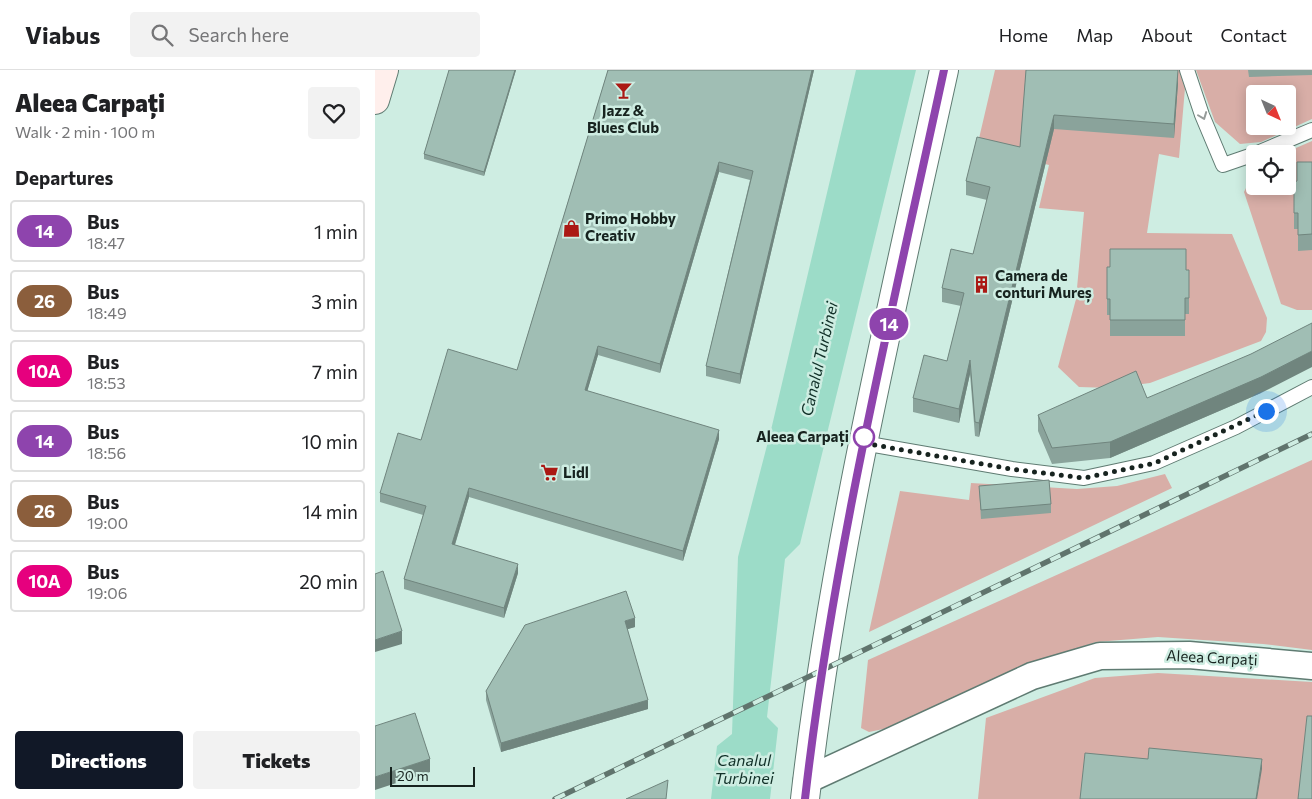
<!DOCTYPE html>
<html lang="en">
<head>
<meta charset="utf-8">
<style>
  :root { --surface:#fff; --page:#f2f2f2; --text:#202124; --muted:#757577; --line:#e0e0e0; --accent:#111827 }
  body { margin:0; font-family:Commissioner,sans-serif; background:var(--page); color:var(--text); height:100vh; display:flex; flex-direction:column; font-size:19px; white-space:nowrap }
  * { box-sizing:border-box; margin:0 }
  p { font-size:16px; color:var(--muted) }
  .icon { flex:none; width:28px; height:28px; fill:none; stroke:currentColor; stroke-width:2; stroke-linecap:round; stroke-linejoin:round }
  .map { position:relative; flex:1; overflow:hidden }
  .details { display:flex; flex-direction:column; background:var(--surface); width:375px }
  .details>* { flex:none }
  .badge { padding:0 10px; border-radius:16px; font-size:18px; line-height:32px }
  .needle { width:32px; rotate:137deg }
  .controls { position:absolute; left:871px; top:15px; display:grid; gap:10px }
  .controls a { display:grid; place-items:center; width:50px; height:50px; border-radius:5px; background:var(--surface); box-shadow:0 2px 12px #0003; font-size:25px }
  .scale { position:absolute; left:15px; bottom:12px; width:85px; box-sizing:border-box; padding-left:5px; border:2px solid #17231f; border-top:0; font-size:14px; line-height:18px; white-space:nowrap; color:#17231f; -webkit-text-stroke:4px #ceede2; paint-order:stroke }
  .you { position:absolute; width:25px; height:25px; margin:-12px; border:4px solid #fff; border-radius:50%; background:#1a73e8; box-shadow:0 0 0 8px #1a73e833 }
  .map>.badge { position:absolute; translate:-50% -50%; box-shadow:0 0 0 2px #fff }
  h2 { padding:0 15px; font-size:19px; line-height:45px }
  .round { display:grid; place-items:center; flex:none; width:52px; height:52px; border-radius:5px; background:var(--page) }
  .summary { display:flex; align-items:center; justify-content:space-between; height:85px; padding:0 15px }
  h1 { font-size:24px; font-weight:800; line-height:38px }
  .cta { display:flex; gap:10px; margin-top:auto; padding:10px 15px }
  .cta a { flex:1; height:58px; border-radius:5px; background:var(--accent); color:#fff; font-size:20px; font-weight:800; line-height:58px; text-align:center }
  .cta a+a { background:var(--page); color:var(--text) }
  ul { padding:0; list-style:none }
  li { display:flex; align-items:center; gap:15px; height:62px; margin:0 10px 8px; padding:0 5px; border:2px solid var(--line); border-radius:5px }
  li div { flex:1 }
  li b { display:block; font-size:19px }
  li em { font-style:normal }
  li .badge { min-width:55px; font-weight:700; text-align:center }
  header { display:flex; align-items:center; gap:30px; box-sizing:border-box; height:70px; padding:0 25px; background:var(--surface); border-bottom:1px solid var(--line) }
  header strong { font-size:24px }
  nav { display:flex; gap:28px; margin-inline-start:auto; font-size:18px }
  .search { width:350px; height:45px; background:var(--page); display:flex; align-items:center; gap:12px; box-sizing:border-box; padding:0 18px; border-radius:5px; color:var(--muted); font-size:19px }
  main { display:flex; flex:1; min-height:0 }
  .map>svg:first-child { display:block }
  .green { fill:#d8aea7; fill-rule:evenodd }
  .water { fill:#9cdcc8 }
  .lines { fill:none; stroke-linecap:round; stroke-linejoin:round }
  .service-casing { stroke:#5f7b72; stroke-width:16 }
  .minor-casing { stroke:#5f7b72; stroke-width:29 }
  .tertiary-casing { stroke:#5f7b72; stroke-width:30 }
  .secondary-casing { stroke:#5f7b72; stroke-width:30 }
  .service { stroke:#fff; stroke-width:14 }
  .minor { stroke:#fff; stroke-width:26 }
  .tertiary { stroke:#fff; stroke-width:28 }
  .secondary { stroke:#ffefec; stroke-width:28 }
  .rail-casing { stroke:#60746d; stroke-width:5.5 }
  .rail { stroke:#ceede2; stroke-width:4; stroke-dasharray:11; stroke-linecap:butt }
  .wall { fill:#8aa39b }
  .shaded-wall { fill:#70857e }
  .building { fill:#a0beb4; stroke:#70857e }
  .oneway { stroke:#979c9a }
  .line-casing { stroke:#fff; stroke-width:11 }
  .line { stroke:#8e44ad; stroke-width:8 }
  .walk { stroke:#17231f; stroke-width:5; stroke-dasharray:0 9 }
  .stop-dot { fill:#fff; stroke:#8e44ad; stroke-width:2.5 }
  .labels { text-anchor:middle; stroke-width:5; stroke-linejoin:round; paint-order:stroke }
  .poi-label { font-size:15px; font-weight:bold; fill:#17231f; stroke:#ceede2; text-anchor:start }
  .stop-label { font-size:15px; font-weight:bold; fill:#17231f; stroke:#ceede2; text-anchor:end }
  .street-label { font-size:15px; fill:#17231f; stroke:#ceede2 }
  .water-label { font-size:16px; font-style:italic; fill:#113028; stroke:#ceede2 }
</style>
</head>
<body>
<header>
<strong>Viabus</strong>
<div class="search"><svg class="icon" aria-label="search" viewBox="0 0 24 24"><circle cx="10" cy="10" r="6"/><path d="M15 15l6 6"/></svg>Search here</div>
<nav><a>Home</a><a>Map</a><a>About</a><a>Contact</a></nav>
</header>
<main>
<section class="details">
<div class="summary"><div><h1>Aleea Carpați</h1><p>Walk · 2 min · 100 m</p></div><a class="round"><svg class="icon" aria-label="heart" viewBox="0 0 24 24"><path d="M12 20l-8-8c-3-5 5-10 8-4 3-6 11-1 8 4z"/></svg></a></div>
<h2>Departures</h2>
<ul>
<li><span class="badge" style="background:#8e44ad;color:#fff">14</span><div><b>Bus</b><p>18:47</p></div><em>1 min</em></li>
<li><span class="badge" style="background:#8b5e3c;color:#fff">26</span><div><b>Bus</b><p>18:49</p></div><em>3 min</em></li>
<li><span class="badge" style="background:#e6007e;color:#fff">10A</span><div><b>Bus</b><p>18:53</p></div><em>7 min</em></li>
<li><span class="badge" style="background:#8e44ad;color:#fff">14</span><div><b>Bus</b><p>18:56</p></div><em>10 min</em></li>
<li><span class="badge" style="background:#8b5e3c;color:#fff">26</span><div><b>Bus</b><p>19:00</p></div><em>14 min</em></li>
<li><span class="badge" style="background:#e6007e;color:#fff">10A</span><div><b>Bus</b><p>19:06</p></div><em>20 min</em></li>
</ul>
<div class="cta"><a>Directions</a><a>Tickets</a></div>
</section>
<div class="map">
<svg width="937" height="729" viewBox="0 0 937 729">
  <rect width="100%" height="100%" fill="#ceede2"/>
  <path class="green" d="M620,0H804L810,18L804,88L784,84L772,163L857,164L892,248L891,262L886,271L775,313L736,318L704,317L683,297L701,229L709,142L664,138L674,95L602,77Z
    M821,0H937V49L886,72L865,74L840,52ZM880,24H912V56H880Z
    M937,71V240H922L906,234L869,122L880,100V116H912V84H907Z
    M937,390V580L888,574L783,567L721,572L657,593L513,658L494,662L486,658L493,590Z
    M790,404L797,418L494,562L525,421L594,430L596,413L702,419L742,416Z
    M783,603L937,612V729H603L611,648L720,608Z"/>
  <path class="water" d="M481,0H541L425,474L410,489L392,647L403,658L395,729H336L342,676L357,664L363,487L396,360Z"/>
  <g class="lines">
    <defs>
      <path id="service" d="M812,0L827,45L848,95L880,84
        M880,84L937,60
        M488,373L637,399L709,408L779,393L861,357L937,317"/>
      <path id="minor" d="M432,710L657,606L725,586L814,585L937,596"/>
      <path id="tertiary" d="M430,729C458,483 516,242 569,0"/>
      <path id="secondary" d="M0,30L9,0"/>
    </defs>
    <use href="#service" class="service-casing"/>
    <use href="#minor" class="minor-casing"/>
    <use href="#tertiary" class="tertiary-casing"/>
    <use href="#secondary" class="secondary-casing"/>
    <use href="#service" class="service"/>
    <use href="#minor" class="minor"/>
    <use href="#tertiary" class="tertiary"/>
    <use href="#secondary" class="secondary"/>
    <defs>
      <path id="rail" d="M180,729L937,364"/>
    </defs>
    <use href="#rail" class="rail-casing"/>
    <use href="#rail" class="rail"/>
  </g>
  <path class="wall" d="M74,0H141L109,106L49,89V84Z
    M233,0H439L365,314L331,306V296L375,110L344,102L285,303L223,285L212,321L344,369L308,491L94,427L80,475L143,503L129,548L29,519V509L48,445L5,432V423L46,370L142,300Z
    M651,0L803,13L799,68L679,59L604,367L600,366L595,304L584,353L538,342V328L572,291L586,236L567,232V218L598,184L612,130L591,125V111L645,77Z
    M873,0H937V5L874,7Z
    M937,92V180L923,181V159H919V128L922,111Z
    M732,197L811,200L814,216V244H810V266H735V245H732Z
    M886,323L735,388L677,394L663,361V345L772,328Z
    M604,416L676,434V443L606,449Z
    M150,555L260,557L252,559L273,639L126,682L111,630V621Z"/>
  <path class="shaded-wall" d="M140,0H141L109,106V102Z
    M437,0H439L365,314V304Z
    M803,0V13L799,68V54Z
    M679,45V59L604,367V353Z
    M344,92V102L285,303V294Z
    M223,276V285L210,329V320Z
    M937,281V297L886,323L735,388V372Z
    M595,290V304L584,353V339Z
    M344,360V369L308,491V481Z
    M94,418V427L77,484V474Z
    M143,494V503L129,548V538Z
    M260,548V557L250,560V551Z
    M27,561V574L0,582V570Z
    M273,630V639L126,682V673Z
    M55,689V702L0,720V707Z
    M887,689V699L882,729H881Z"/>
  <path class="building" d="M74,0H140L109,102L49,84Z
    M233,0H437L365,304L331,296L378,101L344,92L285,294L223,276L210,320L344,360L308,481L94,418L77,474L143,494L129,538L29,509L51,436L5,423L23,363L46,370L73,279L142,300Z
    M651,0H803L799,54L679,45L604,353L600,352L595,290L584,339L538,328L549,285L572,291L589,223L567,218L576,179L598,184L615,117L591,111L602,67L645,77Z
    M922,92H937V164L923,165V143H919V112L922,111Z
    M735,179H811V200H814V228H810V250H735V229H732V197H735Z
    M937,253V281L886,307L735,372L677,378L663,345L761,301L772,328L876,284Z
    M674,410L676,434L606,440L604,416Z
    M8,501L27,561L0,570V504Z
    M251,521L260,548L250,551L273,630L126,673L111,621L150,555Z
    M40,643L55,689L0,707V656Z
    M932,646H937V729H923Z
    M774,678L887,689L881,729H705L710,683L773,689Z
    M293,710L291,729H251Z"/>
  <defs><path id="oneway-chevron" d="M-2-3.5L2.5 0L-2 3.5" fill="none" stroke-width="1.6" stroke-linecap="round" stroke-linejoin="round" transform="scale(1.25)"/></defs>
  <use class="oneway" href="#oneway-chevron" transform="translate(828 46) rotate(69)"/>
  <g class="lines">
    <defs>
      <path id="line" d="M430,729C458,483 517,242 569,0"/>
    </defs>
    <use href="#line" class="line-casing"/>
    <use href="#line" class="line"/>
    <path class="walk" d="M489,367L488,373L636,399L709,408L780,393L891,341"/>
  </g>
  <defs>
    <symbol id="bar-bare" viewBox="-9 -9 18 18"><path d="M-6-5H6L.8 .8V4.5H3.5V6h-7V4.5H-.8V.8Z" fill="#ab1914" stroke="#ceede2" stroke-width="2.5" paint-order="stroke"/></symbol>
    <symbol id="shop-bare" viewBox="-9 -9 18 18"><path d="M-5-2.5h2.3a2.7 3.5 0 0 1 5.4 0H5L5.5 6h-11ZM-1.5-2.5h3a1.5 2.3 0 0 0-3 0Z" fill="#ab1914" stroke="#ceede2" stroke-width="2.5" paint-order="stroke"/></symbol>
    <symbol id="building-bare" viewBox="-9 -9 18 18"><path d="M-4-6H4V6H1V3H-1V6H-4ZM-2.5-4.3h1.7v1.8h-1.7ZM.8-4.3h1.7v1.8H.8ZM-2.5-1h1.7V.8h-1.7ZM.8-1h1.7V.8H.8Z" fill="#ab1914" stroke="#ceede2" stroke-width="2.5" paint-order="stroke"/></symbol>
    <symbol id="supermarket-bare" viewBox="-9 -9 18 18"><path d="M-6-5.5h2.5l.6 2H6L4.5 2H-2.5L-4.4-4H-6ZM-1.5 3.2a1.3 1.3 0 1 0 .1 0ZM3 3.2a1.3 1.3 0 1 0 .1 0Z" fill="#ab1914" stroke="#ceede2" stroke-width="2.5" paint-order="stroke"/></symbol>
  </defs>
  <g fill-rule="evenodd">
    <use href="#bar-bare" x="236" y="8" width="25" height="25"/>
    <use href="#shop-bare" x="184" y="146" width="25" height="25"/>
    <use href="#building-bare" x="594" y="202" width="25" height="25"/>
    <use href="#supermarket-bare" x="162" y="390" width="25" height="25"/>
  </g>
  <circle class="stop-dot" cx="489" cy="367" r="10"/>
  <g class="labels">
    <g class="poi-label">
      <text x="248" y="46" text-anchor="middle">Jazz &amp;<tspan x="248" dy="17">Blues Club</tspan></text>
      <text x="210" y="154">Primo Hobby<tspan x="210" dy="17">Creativ</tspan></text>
      <text x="620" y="211">Camera de<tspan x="620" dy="17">conturi Mureș</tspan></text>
      <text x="188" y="408">Lidl</text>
    </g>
    <g class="stop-label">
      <text x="474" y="372">Aleea Carpați</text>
    </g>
    <g class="street-label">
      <text transform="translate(837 588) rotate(3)" y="5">Aleea Carpați</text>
    </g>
    <g class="water-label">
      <text transform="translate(444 289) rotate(-77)" y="6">Canalul Turbinei</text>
      <text x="369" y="696">Canalul<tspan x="369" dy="18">Turbinei</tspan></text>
    </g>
  </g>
</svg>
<div class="controls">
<a><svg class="needle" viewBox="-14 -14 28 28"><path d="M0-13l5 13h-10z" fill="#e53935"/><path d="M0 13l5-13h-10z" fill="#757577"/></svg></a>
<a><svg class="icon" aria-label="locate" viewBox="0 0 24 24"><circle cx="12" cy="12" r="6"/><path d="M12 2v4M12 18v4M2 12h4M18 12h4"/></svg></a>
</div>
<div class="scale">20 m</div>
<div class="you" style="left:891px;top:341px"></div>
<b class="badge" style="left:514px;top:254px;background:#8e44ad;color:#fff">14</b>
</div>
</main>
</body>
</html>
